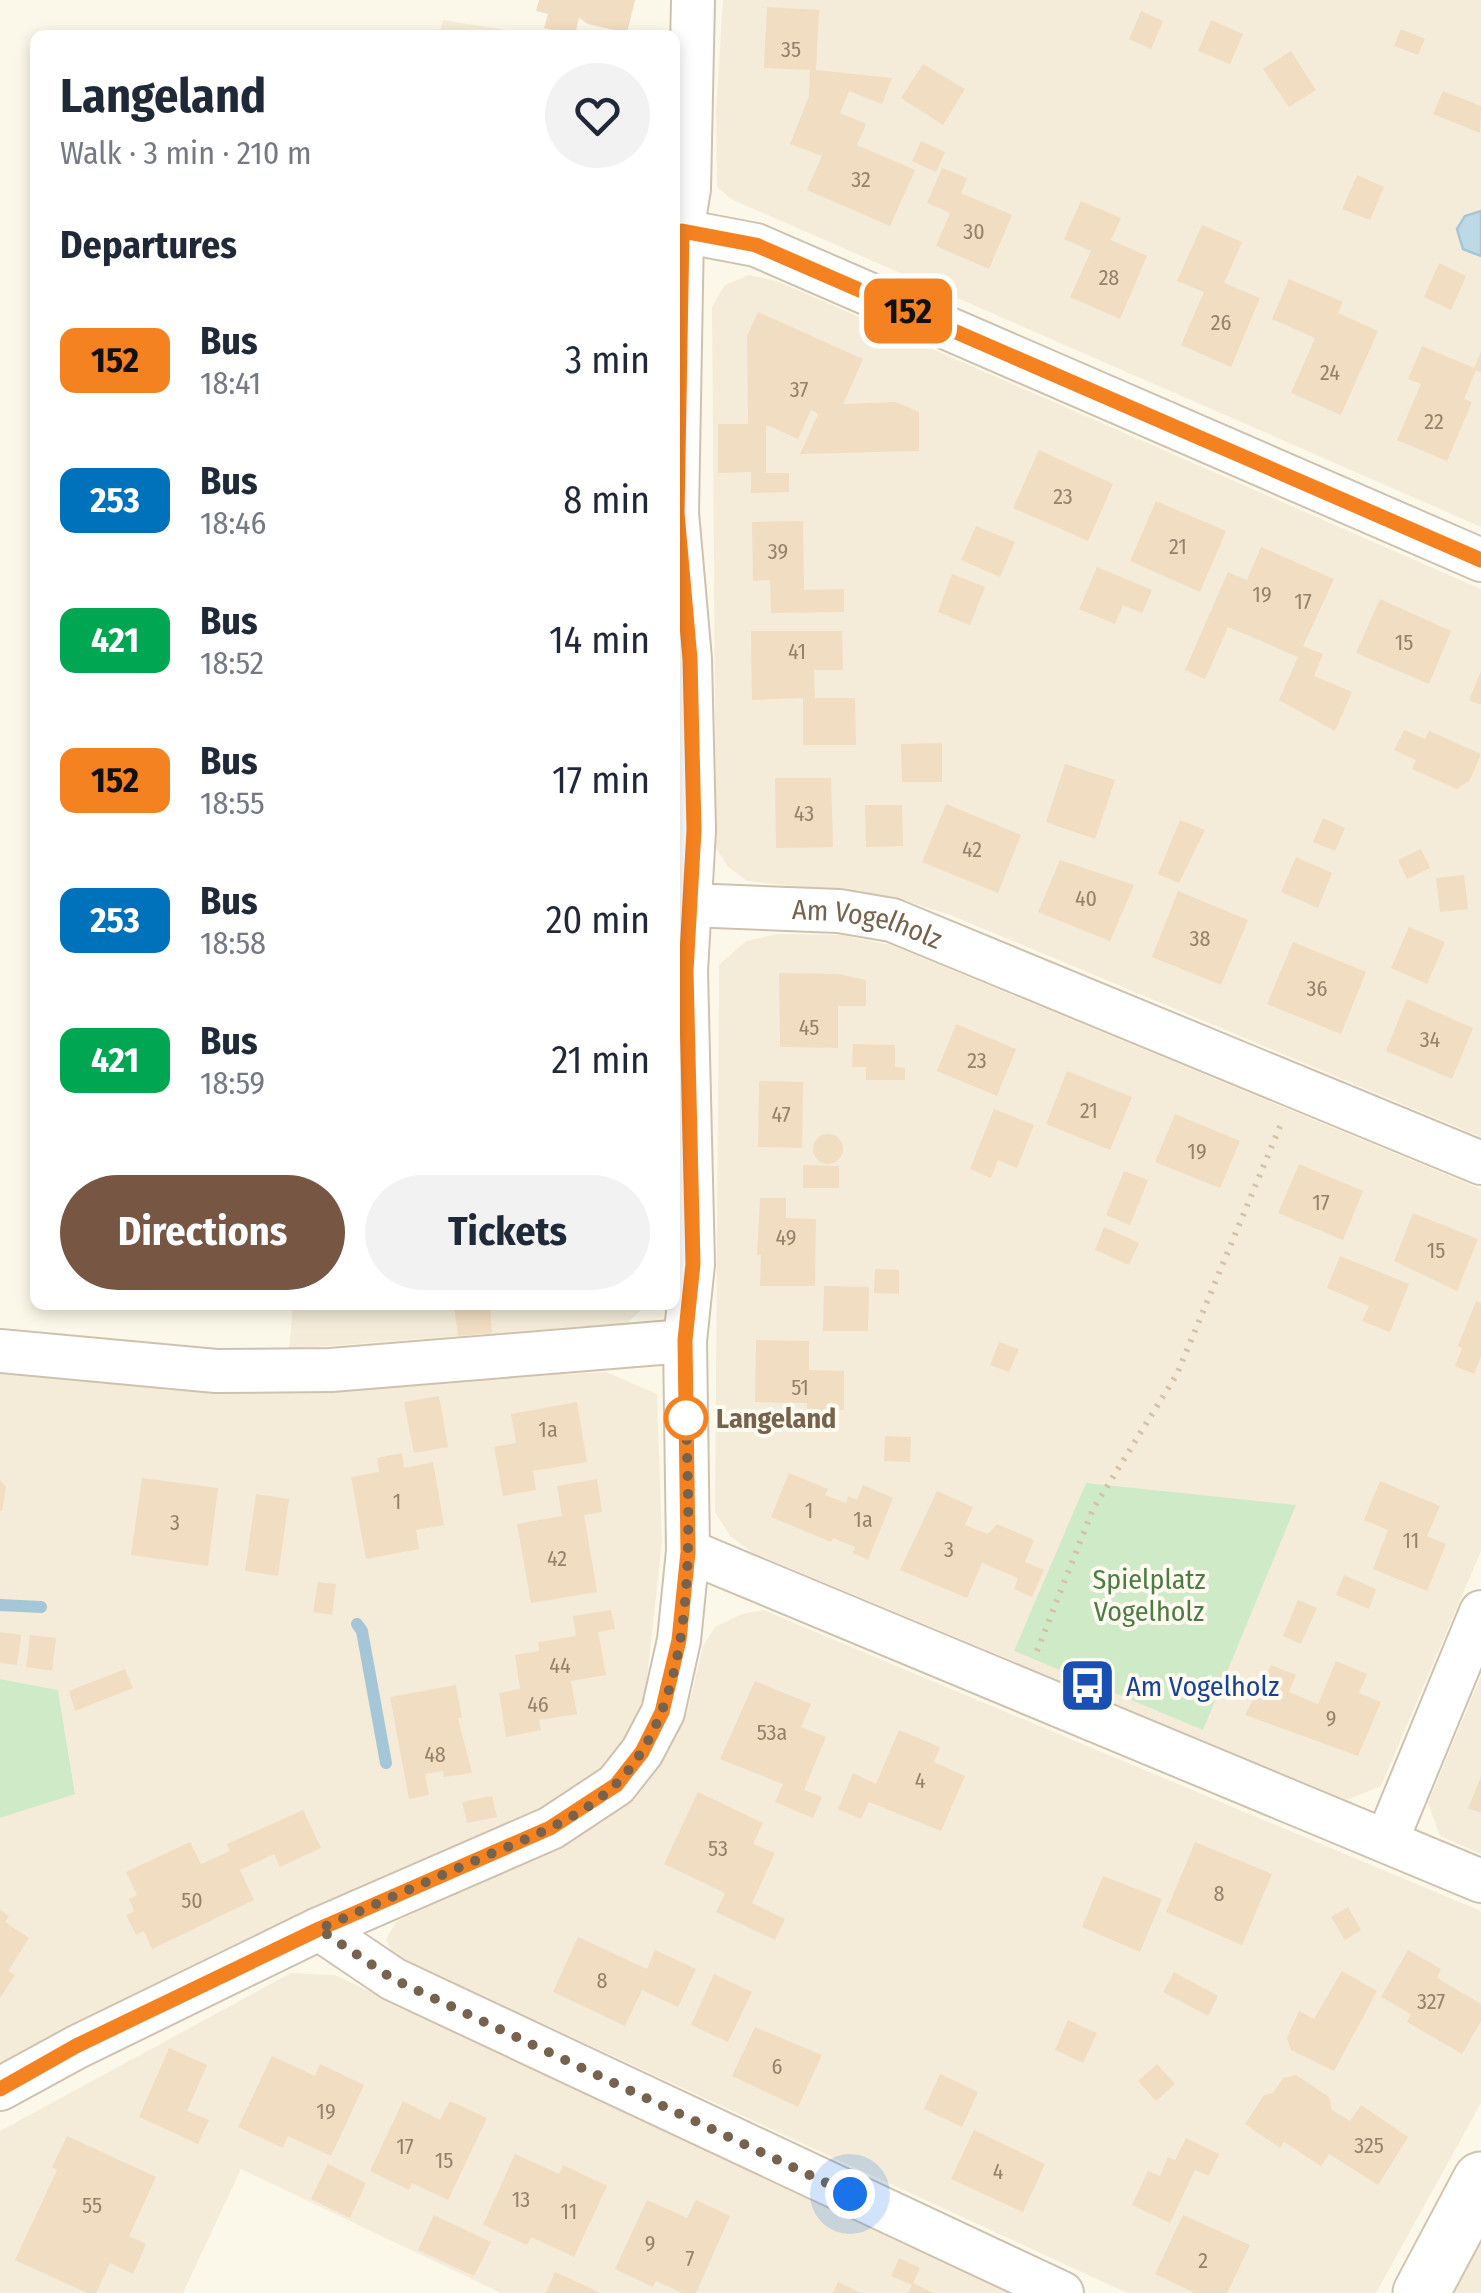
<!DOCTYPE html>
<html lang="en">
<head>
<meta charset="utf-8">
<style>
  :root { --surface:#fff; --page:#f2f2f3; --text:#1f2937; --muted:#747a83; --accent:#775643 }
  body { margin:0; font-family:"Fira Sans Condensed",sans-serif; background:var(--page); color:var(--text); height:100vh; display:flex; flex-direction:column; font-size:38px; white-space:nowrap }
  * { box-sizing:border-box; margin:0 }
  p { font-size:32px; color:var(--muted) }
  .icon { flex:none; width:55px; height:55px; fill:none; stroke:currentColor; stroke-width:2; stroke-linecap:round; stroke-linejoin:round }
  .map { position:relative; flex:1; overflow:hidden }
  .side { position:absolute; left:30px; top:30px; width:650px; height:1280px; display:flex; flex-direction:column; background:var(--surface); border-radius:15px; box-shadow:0 5px 15px #0003 }
  .side>* { flex:none }
  .badge { padding:0 20px; border-radius:15px; font-size:35px; line-height:65px }
  .you { position:absolute; width:50px; height:50px; margin:-25px; border:8px solid #fff; border-radius:50%; background:#1a73e8; box-shadow:0 0 0 15px #1a73e833 }
  .map>.badge { position:absolute; translate:-50% -50%; box-shadow:0 0 0 5px #fff }
  h2 { padding:0 30px; font-size:38px; line-height:90px }
  .round { display:grid; place-items:center; flex:none; width:105px; height:105px; border-radius:52px; background:var(--page) }
  .head { display:flex; align-items:center; justify-content:space-between; height:170px; padding:0 30px }
  h1 { font-size:48px; font-weight:700; line-height:75px }
  .button { display:flex; gap:20px; margin-top:auto; padding:20px 30px }
  .button a { flex:1; height:115px; border-radius:60px; background:var(--accent); color:#fff; font-size:40px; font-weight:700; line-height:115px; text-align:center }
  .button a+a { background:var(--page); color:var(--text) }
  ul { padding:0; list-style:none }
  li { display:flex; align-items:center; gap:30px; height:140px; padding:0 30px }
  li div { flex:1 }
  li b { display:block; font-size:38px }
  li em { font-style:normal }
  li .badge { min-width:110px; font-weight:700; text-align:center }
  .map>svg:first-child { display:block }
  .residential { fill:#f4ecd8 }
  .green { fill:#cfeac7 }
  .water { fill:#bed9e6; stroke:#a4c6d7; stroke-width:2.5 }
  .lines { fill:none; stroke-linecap:round; stroke-linejoin:round }
  .stream { stroke:#a4c6d7; stroke-width:12 }
  .building { fill:#f1ddc2 }
  .street-casing { stroke:#cec2af; stroke-width:46 }
  .secondary-casing { stroke:#d1c3ad; stroke-width:59 }
  .path { stroke:#d6c1a4; stroke-width:6; stroke-dasharray:2.5 8; stroke-linecap:butt }
  .street { stroke:#fff; stroke-width:42 }
  .secondary { stroke:#fff; stroke-width:55 }
  .line-casing { stroke:#fff; stroke-width:22 }
  .line { stroke:#f58220; stroke-width:15 }
  .walk { stroke:#77634d; stroke-width:10; stroke-dasharray:0 18 }
  .stop-dot { fill:#fff; stroke:#f58220; stroke-width:5 }
  .labels { text-anchor:middle; stroke-width:8; stroke-linejoin:round; paint-order:stroke }
  .number-label { font-size:22px; fill:#96826a }
  .street-label { font-size:28px; fill:#77634d; stroke:#fffbf0 }
  .stop-label { font-size:28px; font-weight:bold; fill:#77634d; stroke:#fffbf0; text-anchor:start }
  .park-label { font-size:28px; fill:#4c7c45; stroke:#fffbf0 }
  .transit-label { font-size:28px; fill:#164399; stroke:#fffbf0; text-anchor:start }
</style>
</head>
<body>
<div class="map">
<svg width="1481" height="2293" viewBox="0 0 1481 2293">
  <rect width="100%" height="100%" fill="#fcf8e9"/>
  <path class="residential" d="M723,0H1481V527L731,199L717,187L716,111Z
    M443,20L537,35H439Z
    M749,275L777,281L1481,589V1137L953,916L894,897L747,881L728,867L716,848L712,306L725,285Z
    M777,934L841,935L891,945L1481,1189V1551L1381,1786L1347,1800L751,1552L730,1536L715,1512L719,965L746,941Z
    M293,1305H647L627,1323L289,1349Z
    M0,1366L273,1388L606,1372L657,1394L662,1541L644,1706L615,1764L555,1810L0,2067V1818L75,1793L58,1690L0,1679Z
    M763,1610L1481,1911V2103L1376,2293H1127L392,1954L386,1939L397,1921L560,1841L643,1785L687,1713L703,1646L715,1627L742,1614Z
    M1481,1676V1854L1440,1836L1428,1803Z
    M291,1973L335,1975L1011,2293H501L241,2169L183,2293H0V2131Z
    M1481,2236V2293H1449Z"/>
  <path class="green" d="M1086,1483L1296,1505L1203,1730L1014,1651Z
    M0,1679L58,1690L75,1794L0,1818Z"/>
  <path class="water" d="M1481,211V256L1463,249L1457,229L1465,216Z"/>
  <g class="lines">
    <path class="stream" d="M0,1605L41,1607
      M357,1624L362,1631L386,1763"/>
  </g>
  <path class="building" d="M539,0H635L627,33L588,24L579,18L575,35L544,28L548,14L536,11Z
    M767,7L819,10L816,70L892,78L882,104L849,91L840,113L866,124L857,145L915,170L890,226L807,190L822,156L790,144L809,96L810,70L764,68Z
    M1141,11L1163,21L1151,49L1129,39Z
    M1211,20L1243,34L1230,64L1198,51Z
    M1401,29L1425,39L1418,55L1394,46Z
    M1291,51L1316,90L1289,107L1263,69Z
    M923,64L965,89L943,125L901,98Z
    M1443,91L1481,106L1480,133L1433,114Z
    M921,141L945,152L936,172L912,161Z
    M942,168L967,178L961,193L1012,215L989,269L936,246L950,213L927,203Z
    M1357,175L1384,187L1370,220L1342,209Z
    M1081,201L1121,218L1111,240L1147,256L1120,319L1070,297L1091,251L1064,239Z
    M1202,225L1242,242L1224,283L1260,298L1231,367L1181,345L1204,292L1177,281Z
    M1439,263L1466,276L1451,310L1424,297Z
    M1289,279L1343,302L1338,313L1378,331L1341,415L1291,393L1315,338L1272,319Z
    M758,312L863,359L843,404L896,402L919,412V451L800,454L818,414L811,410L798,439L767,425L766,428V473H789V492L751,493V472L718,473V424H748L747,336Z
    M1422,346L1474,368L1481,352V373L1476,370L1464,399L1472,402L1447,461L1397,440L1421,384L1408,379Z
    M1039,450L1113,484L1088,541L1013,508Z
    M1156,501L1226,531L1200,592L1130,561Z
    M803,521L804,590L844,589V612L771,613L770,580L753,581L752,522Z
    M976,526L1015,542L1000,577L961,560Z
    M1261,547L1334,579L1303,646L1323,654L1314,676L1352,692L1335,731L1279,700L1298,657L1228,627L1205,679L1185,670L1228,572L1247,580Z
    M1097,567L1152,590L1142,613L1123,605L1115,624L1079,609Z
    M952,574L985,587L970,625L938,612Z
    M1380,599L1451,631L1429,684L1356,653Z
    M751,631H842L843,670H814L815,698H855L856,745H803V698L752,700Z
    M1481,671V705L1469,700Z
    M1404,730L1425,739L1429,731L1481,754L1470,780L1457,789L1412,769L1416,760L1394,750Z
    M942,743V782H902L901,744Z
    M1065,764L1115,780L1095,839L1046,822Z
    M775,778H831L833,847L776,848Z
    M946,804L1021,835L998,893L922,862Z
    M865,805H902L903,846L866,847Z
    M1323,818L1345,828L1335,851L1313,842Z
    M1180,820L1205,830L1179,883L1158,874Z
    M1421,849L1430,868L1407,879L1398,860Z
    M1296,857L1332,873L1318,908L1281,892Z
    M1060,860L1134,885L1110,941L1038,912Z
    M1464,875L1468,909L1440,912L1436,878Z
    M1178,891L1248,920L1221,985L1152,957Z
    M1409,927L1445,942L1427,984L1391,968Z
    M1293,942L1366,972L1341,1034L1267,1004Z
    M779,973L838,974L866,980V1006H838V1048L780,1047Z
    M1407,999L1473,1028L1452,1079L1386,1051Z
    M956,1024L1016,1049L997,1096L937,1071Z
    M853,1044L895,1045V1067L905,1068V1080H866V1067H852Z
    M1067,1071L1132,1097L1110,1150L1046,1124Z
    M759,1081L803,1082L802,1148L758,1147Z
    M994,1109L1034,1125L1017,1168L998,1160L991,1178L970,1169Z
    M1175,1114L1240,1141L1220,1188L1155,1162Z
    M813 1149a15 15 0 1 1 30 0a15 15 0 1 1-30 0Z
    M1299,1164L1363,1191L1343,1240L1278,1213Z
    M803,1165L839,1166V1188H803Z
    M1124,1171L1148,1180L1130,1225L1106,1215Z
    M760,1198H786V1218L816,1219L815,1286H760L761,1255H757Z
    M1413,1213L1478,1239L1457,1291L1394,1261Z
    M1104,1227L1139,1243L1129,1265L1095,1250Z
    M1340,1256L1409,1284L1390,1332L1362,1321L1369,1306L1327,1288Z
    M875,1269L899,1270V1294L874,1293Z
    M824,1286L869,1287L868,1331H823Z
    M1476,1301L1481,1303V1356L1474,1374L1455,1366L1462,1348L1458,1346Z
    M454,1305H490L492,1333L458,1336Z
    M756,1340L809,1341V1370L844,1371V1410H807V1403L755,1402Z
    M999,1342L1019,1349L1009,1372L990,1365Z
    M439,1396L448,1447L414,1453L404,1402Z
    M577,1402L587,1462L533,1471L536,1490L503,1496L494,1447L516,1443L511,1414Z
    M885,1436L911,1437L910,1462L884,1461Z
    M402,1453L404,1468L433,1462L444,1525L416,1530L419,1549L366,1559L351,1477L379,1472L377,1458Z
    M789,1473L828,1489L825,1495L846,1503L848,1496L857,1500L863,1485L893,1498L868,1560L853,1553L855,1547L833,1538L831,1542L771,1517Z
    M142,1478L218,1488L208,1566L131,1555Z
    M597,1479L602,1512L584,1515L597,1592L531,1603L517,1524L562,1516L557,1486Z
    M0,1480L6,1487L2,1511H0Z
    M1380,1481L1440,1506L1427,1536L1446,1544L1427,1591L1373,1569L1388,1530L1364,1520Z
    M937,1491L973,1507L965,1525L988,1534L997,1524L1034,1540L1025,1562L1044,1570L1032,1597L1014,1589L1018,1578L982,1563L967,1598L900,1570Z
    M256,1494L289,1499L278,1576L245,1571Z
    M1344,1575L1376,1589L1369,1609L1336,1595Z
    M318,1582L336,1584L332,1615L313,1612Z
    M1298,1600L1317,1608L1301,1644L1283,1636Z
    M611,1610L615,1629L598,1632L606,1675L571,1681L577,1714L539,1720L541,1730L506,1737L499,1693L520,1689L515,1655L539,1651L538,1642L576,1636L573,1616Z
    M0,1632L21,1635L17,1665L0,1663Z
    M30,1635L56,1638L52,1671L26,1667Z
    M1336,1661L1367,1674L1359,1693L1381,1702L1358,1756L1245,1715L1271,1665L1296,1675L1289,1692L1318,1704Z
    M125,1669L133,1688L75,1711L69,1691Z
    M755,1681L811,1704L801,1727L826,1737L804,1790L822,1797L813,1818L775,1802L783,1784L720,1759Z
    M456,1685L462,1718H458L472,1773L444,1777L443,1771L425,1774L429,1795L409,1799L390,1697Z
    M899,1730L940,1747L934,1762L965,1776L941,1831L869,1802L861,1819L838,1809L853,1773L876,1784Z
    M1481,1777V1813L1468,1808Z
    M698,1792L763,1823L753,1844L775,1853L752,1903L785,1919L775,1940L716,1912L725,1893L664,1864Z
    M492,1796L497,1817L467,1823L462,1802Z
    M303,1810L321,1848L280,1867L274,1854L240,1870L254,1900L152,1949L144,1931L136,1935L126,1915L134,1911L129,1899L137,1895L126,1872L190,1842L201,1864L230,1851L227,1844Z
    M1195,1842L1272,1874L1242,1945L1166,1912Z
    M1103,1876L1162,1899L1140,1952L1082,1927Z
    M1348,1907L1361,1930L1345,1940L1331,1917Z
    M0,1910L9,1916L5,1922L29,1938L8,1971L15,1975L0,1998Z
    M578,1937L647,1969L655,1950L696,1969L678,2007L642,1990L625,2026L553,1992Z
    M1408,1950L1441,1969L1437,1978L1481,2004V2021L1462,2054L1407,2022L1411,2014L1381,1997Z
    M1342,1971L1377,1991L1334,2071L1291,2050L1287,2038L1299,2011L1314,2019Z
    M1174,1972L1218,1996L1208,2016L1163,1992Z
    M714,1974L752,1992L728,2042L691,2025Z
    M1068,2020L1097,2033L1083,2063L1055,2050Z
    M755,2027L822,2055L798,2107L732,2076Z
    M169,2048L207,2065L187,2111L209,2120L198,2144L139,2117Z
    M272,2056L315,2076L320,2064L364,2085L331,2156L288,2136L283,2148L238,2127Z
    M1157,2064L1175,2084L1156,2101L1138,2081Z
    M940,2074L978,2092L962,2127L924,2109Z
    M1296,2075L1329,2097L1332,2110L1350,2121L1361,2105L1408,2137L1378,2185L1329,2154L1321,2166L1284,2142L1280,2148L1245,2124L1264,2095L1273,2093L1283,2078Z
    M403,2101L440,2120L450,2101L487,2118L448,2200L412,2183L409,2190L370,2171Z
    M974,2130L1045,2164L1023,2212L951,2179Z
    M67,2136L156,2177L129,2236L146,2244L133,2274L110,2263L96,2293H87L15,2260L57,2170L52,2167Z
    M1186,2138L1219,2154L1209,2176L1195,2170L1170,2223L1132,2205L1148,2171L1160,2176L1168,2157L1175,2160Z
    M515,2154L559,2174L563,2165L607,2186L574,2257L531,2237L527,2245L483,2225Z
    M328,2164L366,2183L350,2218L311,2199Z
    M647,2200L687,2218L696,2200L730,2216L696,2293H683L656,2281L653,2287L615,2269Z
    M434,2215L491,2242L474,2276L418,2250Z
    M1183,2215L1250,2245L1227,2293H1195L1155,2274Z
    M899,2258L920,2268L913,2283L933,2293H908L912,2285L891,2276Z
    M555,2272L584,2285L600,2293H546Z
    M838,2282L861,2293H833Z"/>
  <g class="lines">
    <defs>
      <g id="street">
        <path d="M682,231L756,245L1481,560"/>
        <path id="s1" d="M689,905L839,911L892,920L1481,1163"/>
        <path d="M0,1351L216,1371L331,1370L685,1341"/>
        <path d="M688,1551L1481,1881"/>
        <path d="M1387,1840L1481,1612"/>
        <path d="M319,1929L393,1979L1062,2293"/>
        <path d="M0,2089L77,2047L319,1929L551,1828L616,1785L642,1752L663,1712L679,1640L688,1551L685,1341L693,1264L686,971L694,830L690,659L677,513L682,231L689,189L693,0"/>
      </g>
      <path id="secondary" d="M1421,2293L1481,2180"/>
    </defs>
    <use href="#street" class="street-casing"/>
    <use href="#secondary" class="secondary-casing"/>
    <path class="path" d="M1037,1651L1093,1509L1177,1374L1281,1124"/>
    <use href="#street" class="street"/>
    <use href="#secondary" class="secondary"/>
  </g>
  <g class="lines">
    <defs>
      <path id="line" d="M0,2089L76,2046L319,1929L550,1828L616,1785L642,1752L662,1712L679,1640L688,1552L685,1340L693,1264L686,971L694,830L690,659L677,513L682,231L756,245L1481,560"/>
    </defs>
    <use href="#line" class="line-casing"/>
    <use href="#line" class="line"/>
    <path class="walk" d="M686,1418V1411C688,1524 703,1694 618,1782C582,1819 525,1839 479,1859C426,1882 372,1906 319,1929L393,1979L850,2194"/>
  </g>
  <defs>
    <symbol id="bus-square" viewBox="-11 -11 22 22"><rect x="-9" y="-9" width="18" height="18" rx="4" fill="#1a4fb4" stroke="#fffbf0"/><path d="M-5-6H5V4H4V6H2V4H-2V6H-4V4H-5ZM-3.5-4V0h7V-4ZM-3.5 1.2v1.5H-2V1.2ZM2 1.2v1.5H3.5V1.2Z" fill="#fff"/></symbol>
  </defs>
  <g fill-rule="evenodd">
    <use href="#bus-square" x="1056" y="1654" width="63" height="63"/>
  </g>
  <circle class="stop-dot" cx="686" cy="1418" r="20"/>
  <g class="labels">
    <g class="number-label">
      <text x="791" y="57">35</text>
      <text x="861" y="187">32</text>
      <text x="974" y="239">30</text>
      <text x="1109" y="285">28</text>
      <text x="1221" y="330">26</text>
      <text x="1330" y="380">24</text>
      <text x="799" y="397">37</text>
      <text x="1434" y="429">22</text>
      <text x="1063" y="504">23</text>
      <text x="1178" y="554">21</text>
      <text x="778" y="559">39</text>
      <text x="1262" y="602">19</text>
      <text x="1303" y="609">17</text>
      <text x="1404" y="650">15</text>
      <text x="797" y="659">41</text>
      <text x="804" y="821">43</text>
      <text x="972" y="857">42</text>
      <text x="1086" y="906">40</text>
      <text x="1200" y="946">38</text>
      <text x="1317" y="996">36</text>
      <text x="809" y="1035">45</text>
      <text x="1430" y="1047">34</text>
      <text x="977" y="1068">23</text>
      <text x="1089" y="1118">21</text>
      <text x="781" y="1122">47</text>
      <text x="1197" y="1159">19</text>
      <text x="1321" y="1210">17</text>
      <text x="786" y="1245">49</text>
      <text x="1436" y="1258">15</text>
      <text x="800" y="1395">51</text>
      <text x="548" y="1437">1a</text>
      <text x="397" y="1509">1</text>
      <text x="809" y="1518">1</text>
      <text x="863" y="1527">1a</text>
      <text x="175" y="1530">3</text>
      <text x="1411" y="1548">11</text>
      <text x="949" y="1557">3</text>
      <text x="557" y="1566">42</text>
      <text x="560" y="1673">44</text>
      <text x="538" y="1712">46</text>
      <text x="1331" y="1726">9</text>
      <text x="772" y="1740">53a</text>
      <text x="435" y="1762">48</text>
      <text x="920" y="1788">4</text>
      <text x="718" y="1856">53</text>
      <text x="1219" y="1901">8</text>
      <text x="192" y="1908">50</text>
      <text x="602" y="1988">8</text>
      <text x="1431" y="2009">327</text>
      <text x="777" y="2074">6</text>
      <text x="326" y="2119">19</text>
      <text x="1369" y="2153">325</text>
      <text x="405" y="2154">17</text>
      <text x="444" y="2168">15</text>
      <text x="998" y="2179">4</text>
      <text x="521" y="2207">13</text>
      <text x="92" y="2213">55</text>
      <text x="569" y="2219">11</text>
      <text x="650" y="2251">9</text>
      <text x="690" y="2266">7</text>
      <text x="1203" y="2268">2</text>
    </g>
    <g class="street-label">
      <text dy="10" stroke="none"><textPath href="#s1" startOffset="180">Am Vogelholz</textPath></text>
    </g>
    <g class="stop-label">
      <text x="716" y="1428">Langeland</text>
    </g>
    <g class="park-label">
      <text x="1149" y="1589">Spielplatz<tspan x="1149" dy="32">Vogelholz</tspan></text>
    </g>
    <g class="transit-label">
      <text x="1126" y="1696">Am Vogelholz</text>
    </g>
  </g>
</svg>
<div class="you" style="left:850px;top:2194px"></div>
<b class="badge" style="left:908px;top:311px;background:#f58220;color:#111">152</b>
<section class="side">
<div class="head"><div><h1>Langeland</h1><p>Walk · 3 min · 210 m</p></div><a class="round"><svg class="icon" aria-label="heart" viewBox="0 0 24 24"><path d="M12 20l-8-8c-3-5 5-10 8-4 3-6 11-1 8 4z"/></svg></a></div>
<h2>Departures</h2>
<ul>
<li><span class="badge" style="background:#f58220;color:#111">152</span><div><b>Bus</b><p>18:41</p></div><em>3 min</em></li>
<li><span class="badge" style="background:#0072bc;color:#fff">253</span><div><b>Bus</b><p>18:46</p></div><em>8 min</em></li>
<li><span class="badge" style="background:#00a651;color:#fff">421</span><div><b>Bus</b><p>18:52</p></div><em>14 min</em></li>
<li><span class="badge" style="background:#f58220;color:#111">152</span><div><b>Bus</b><p>18:55</p></div><em>17 min</em></li>
<li><span class="badge" style="background:#0072bc;color:#fff">253</span><div><b>Bus</b><p>18:58</p></div><em>20 min</em></li>
<li><span class="badge" style="background:#00a651;color:#fff">421</span><div><b>Bus</b><p>18:59</p></div><em>21 min</em></li>
</ul>
<div class="button"><a>Directions</a><a>Tickets</a></div>
</section>
</div>
</body>
</html>
